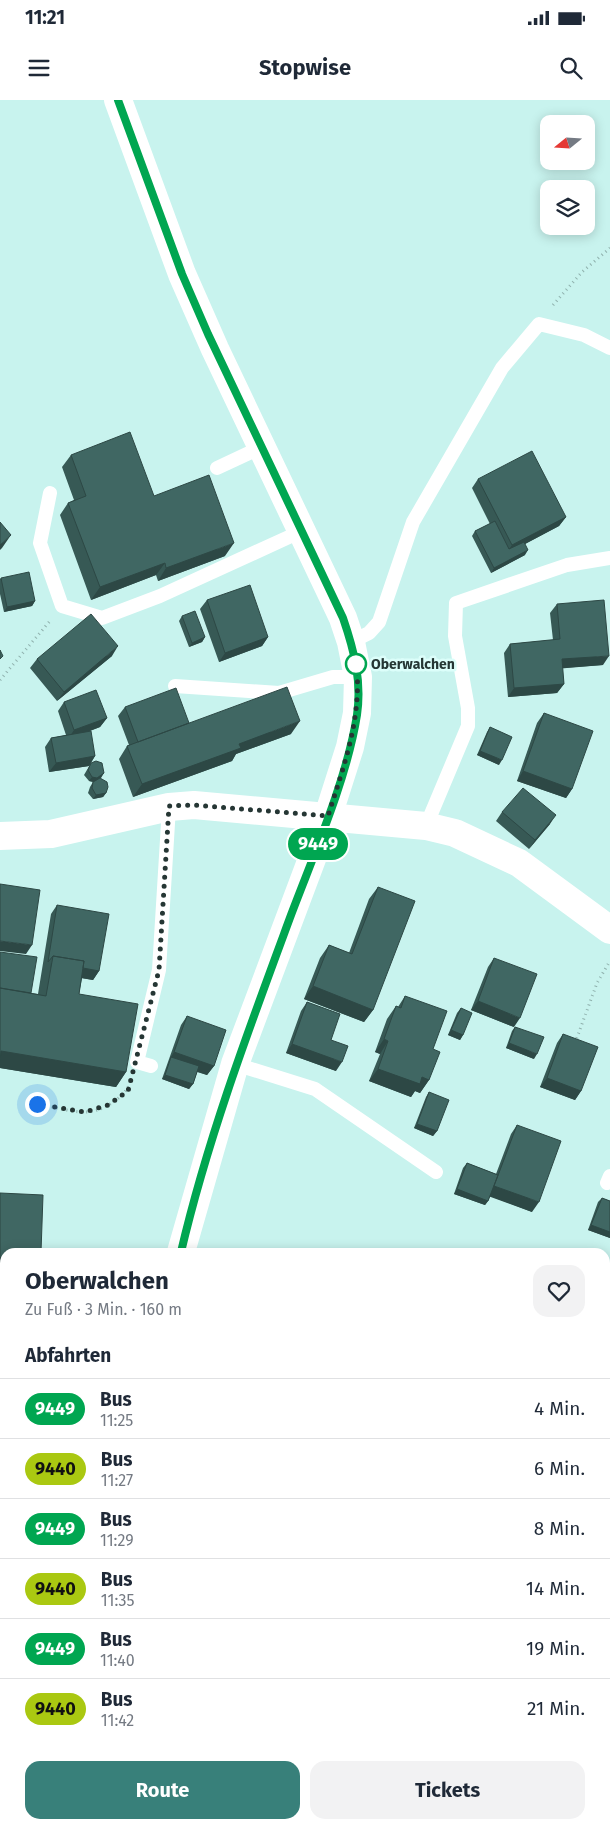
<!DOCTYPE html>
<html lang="de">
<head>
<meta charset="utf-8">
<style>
  :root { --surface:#fff; --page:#f2f2f3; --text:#1f2937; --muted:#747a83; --line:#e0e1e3; --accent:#38807a }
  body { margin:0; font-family:"Fira Sans",sans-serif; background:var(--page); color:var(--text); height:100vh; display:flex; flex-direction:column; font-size:19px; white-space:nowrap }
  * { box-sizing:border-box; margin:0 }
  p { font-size:16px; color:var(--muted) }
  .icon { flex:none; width:28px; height:28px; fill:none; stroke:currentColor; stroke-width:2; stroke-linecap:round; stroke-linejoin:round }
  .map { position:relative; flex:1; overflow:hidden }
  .details { position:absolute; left:0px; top:1148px; width:610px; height:581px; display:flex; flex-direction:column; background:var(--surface); border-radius:15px 15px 0 0; box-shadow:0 2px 12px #0003 }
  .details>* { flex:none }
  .badge { padding:0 10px; border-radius:16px; font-size:18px; line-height:32px }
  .needle { width:32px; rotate:252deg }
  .controls { position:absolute; left:540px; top:15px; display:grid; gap:10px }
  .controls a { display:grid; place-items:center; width:55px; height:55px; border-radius:10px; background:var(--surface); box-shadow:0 2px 12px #0003; font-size:25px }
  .you { position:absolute; width:25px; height:25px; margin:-12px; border:4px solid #fff; border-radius:50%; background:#1a73e8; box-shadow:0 0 0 8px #1a73e833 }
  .map>.badge { position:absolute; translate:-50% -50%; box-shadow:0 0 0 2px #fff }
  h2 { padding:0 25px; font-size:19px; line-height:45px }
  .round { display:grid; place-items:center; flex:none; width:52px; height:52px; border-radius:15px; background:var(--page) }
  .head { display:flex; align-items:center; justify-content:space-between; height:85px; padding:0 25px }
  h1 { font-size:24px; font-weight:700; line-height:38px }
  .button { display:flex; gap:10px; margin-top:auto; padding:10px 25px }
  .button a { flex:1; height:58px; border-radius:15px; background:var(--accent); color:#fff; font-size:20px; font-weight:700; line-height:58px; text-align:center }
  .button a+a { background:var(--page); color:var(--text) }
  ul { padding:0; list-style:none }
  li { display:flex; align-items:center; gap:15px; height:60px; padding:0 25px; border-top:1px solid var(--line) }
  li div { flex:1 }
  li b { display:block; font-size:19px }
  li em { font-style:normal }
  li .badge { min-width:55px; font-weight:700; text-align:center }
  .status { display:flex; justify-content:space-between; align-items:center; height:35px; padding:0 25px; background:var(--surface); direction:ltr }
  .status svg { height:14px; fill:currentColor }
  header { display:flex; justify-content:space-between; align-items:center; height:65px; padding:0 25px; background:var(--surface); font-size:22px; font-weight:700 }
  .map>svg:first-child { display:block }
  .green { fill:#7de4db }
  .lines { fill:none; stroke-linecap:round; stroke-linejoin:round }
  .path { stroke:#90b2ae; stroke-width:3; stroke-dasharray:1 4; stroke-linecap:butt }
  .service { stroke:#fff; stroke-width:14 }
  .minor { stroke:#fff; stroke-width:28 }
  .secondary { stroke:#fff; stroke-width:28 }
  .wall { fill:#375955 }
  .shaded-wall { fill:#2d4845 }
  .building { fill:#406763; stroke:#2d4845 }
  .line-casing { stroke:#fff; stroke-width:11 }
  .line { stroke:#00a651; stroke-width:8 }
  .walk { stroke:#253634; stroke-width:5; stroke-dasharray:0 9 }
  .stop-dot { fill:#fff; stroke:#00a651; stroke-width:2.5 }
  .labels { text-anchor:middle; stroke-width:5; stroke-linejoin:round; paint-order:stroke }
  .stop-label { font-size:14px; font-weight:bold; fill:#253634; stroke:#dcfefa; text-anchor:start }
</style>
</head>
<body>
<div class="status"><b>11:21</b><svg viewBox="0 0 49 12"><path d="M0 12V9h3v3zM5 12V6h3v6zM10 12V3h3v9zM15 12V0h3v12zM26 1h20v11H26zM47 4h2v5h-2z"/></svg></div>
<header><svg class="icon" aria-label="menu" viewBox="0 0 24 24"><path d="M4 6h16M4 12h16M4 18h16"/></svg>Stopwise<svg class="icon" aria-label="search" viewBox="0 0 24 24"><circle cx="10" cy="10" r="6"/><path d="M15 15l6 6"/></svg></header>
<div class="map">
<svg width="610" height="1728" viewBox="0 0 610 1728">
  <rect width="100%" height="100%" fill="#c8f3ee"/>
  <path class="green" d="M0,1582L5,1583V1724H54V1728H0Z
    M605,1699L610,1702V1728H345L347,1724H605Z"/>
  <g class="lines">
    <path class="path" d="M553,205L582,172L610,148
      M0,580L50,521
      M575,943L597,883L610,861
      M37,1004C52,1006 69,1012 84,1012C101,1013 126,997 130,982"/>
    <path class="service" d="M217,368L262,347
      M50,393L40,443L62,506L102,518L160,496L302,431
      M351,542L369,533L379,522L413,422L502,268L539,224L584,235L610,248
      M175,586L279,593L333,577H358
      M426,726L468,626V608L455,536L456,503L567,465L610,458
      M235,964L315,989L436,1072
      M151,966L137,962L159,870L169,707
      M607,1083L610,1076"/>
    <path class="minor" d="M0,736L51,734L169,707L194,705L426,726L455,733L519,763L610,830
      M0,1575L5,1576"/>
    <path class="secondary" d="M118,0L182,174L215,249L343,518L351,542L358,577L357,613L350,647L328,716L235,964L181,1152
      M70,1728V1724"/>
  </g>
  <path class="wall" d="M71,355L154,396L225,456L158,481L156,475L91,500L60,415L68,403L74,400L62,367Z
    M478,379L566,417L559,426L525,444V455L491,473L472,436L475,431L490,424L472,388Z
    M1,478L35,501L32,506L4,512L0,494V479Z
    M207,500L268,537L262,546L219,562L200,509Z
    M557,504L603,565L562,568L564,584L557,593L508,597L504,553L510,544L553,540L550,513Z
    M182,516L205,537L202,542L189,547L179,521Z
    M112,556L57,601L30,568L37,559Z
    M64,602L107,618L100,627L90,631L95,656L89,666L49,672L45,647L51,638L66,635L58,611Z
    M125,607L189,623L291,634L236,654L232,661L133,697L119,659L127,646L129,645L118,616Z
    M544,613L572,689L566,698L517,681L537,623Z
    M490,627L499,665L477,655L487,632Z
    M91,663L104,673L99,679L106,693L103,697L93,699L88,693L90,687L93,682L89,681L84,675Z
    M502,712L550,724L529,749L496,721Z
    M378,787L373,910L364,922L304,899L320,858L329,845L349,853L369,799Z
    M57,805L99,871L93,880L82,878L79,894L126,972L116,987L0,968V852L31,893L38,894L51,814Z
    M494,858L514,927L471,910L488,867Z
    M405,896L433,949L429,980L420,993L415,991L411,997L369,981L380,954L375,952L387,919L396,906L398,907Z
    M307,902L331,940L336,971L286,953L301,911Z
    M461,908L463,935L460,940L448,935L457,913Z
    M187,916L214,966L207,975L197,972L193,984L189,989L162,979L181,925Z
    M515,927L534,959L506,948L512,931Z
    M563,934L581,991L575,1000L540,987L557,943Z
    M429,992L437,1031L433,1036L414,1028L426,997Z
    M517,1025L532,1112L490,1096L488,1101L485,1105L454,1094L463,1068L467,1063L496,1074L511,1034Z
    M602,1098L610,1101V1138L588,1130L598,1102Z"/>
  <path class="shaded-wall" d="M566,417L559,426L506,454L512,445Z
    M11,435L2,448L0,450V445Z
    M234,443L225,456L158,481L166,468Z
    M528,450L525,455L491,473L494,468Z
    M165,463L156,475L91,500L100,487Z
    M35,501L32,506L4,512L7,507Z
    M205,537L202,542L189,547L192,543Z
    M268,537L262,546L219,562L225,553Z
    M118,546L112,556L57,601L64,592Z
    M609,556L603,565L555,569L562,559Z
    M564,584L557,593L508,597L514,588Z
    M107,618L100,627L68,639L74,630Z
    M300,621L291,634L236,654L232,661L133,697L142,684L239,644Z
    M480,651L502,660L499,665L477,655Z
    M95,656L89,666L49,672L56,663Z
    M523,671L572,689L566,698L517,681Z
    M104,673L101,678L94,682L89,681L92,677Z
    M106,693L103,697L93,699L96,695Z
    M556,715L550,724L529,749L535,740Z
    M0,841L32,845L26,854L0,851Z
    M51,863L99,871L93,880L50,873Z
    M313,886L373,910L364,922L304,899Z
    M478,901L520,918L514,927L471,910Z
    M451,930L463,935L460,940L448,935Z
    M384,939L388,941L380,954L375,952Z
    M509,943L537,954L534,959L506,948Z
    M292,944L342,962L336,971L286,953Z
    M1,951L126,972L116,987L0,968V953Z
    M174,952L214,966L207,975L170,962L171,957L168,962Z
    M378,969L422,977L429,980L420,993L415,991L411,997L369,981Z
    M165,975L193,984L189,989L162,979Z
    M547,978L581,991L575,1000L540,987Z
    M417,1024L437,1031L433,1036L414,1028Z
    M494,1086L539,1102L532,1112L488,1096Z
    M457,1089L488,1101L485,1105L454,1094Z
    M591,1125L610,1132V1138L588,1130Z
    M0,1158H5V1167H0Z"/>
  <path class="building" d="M130,332L154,396L209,375L234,443L166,468L165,463L100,487L68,403L86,396L71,355Z
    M532,351L566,417L512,445L478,379Z
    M495,421L509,449L524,442L528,450L494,468L475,431Z
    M0,422L11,435L0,445Z
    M29,472L35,501L7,507L1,478Z
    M250,485L268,537L225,553L207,500Z
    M604,500L609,556L562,559L564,584L514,588L510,544L560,539L557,504Z
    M195,511L205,537L192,543L182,516Z
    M91,514L118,546L64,592L37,559Z
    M0,550L3,556L0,559Z
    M287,587L300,621L239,644L241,648L142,684L127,646Z
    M176,588L189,623L138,642L125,607Z
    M96,590L107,618L74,630L64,602Z
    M544,613L593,631L572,689L523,671Z
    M490,627L512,637L502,660L480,651Z
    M91,631L95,656L56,663L51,638Z
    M96,661L102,663L104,673L97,678L92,677L88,670L91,663Z
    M100,678L107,682L108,687L106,693L96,695L92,688L93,682Z
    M523,688L556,715L535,740L502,712Z
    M0,784L40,790L32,845L0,841Z
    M378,787L415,801L373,910L313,886L329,845L352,854Z
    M57,805L109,814L99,871L83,868L84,861L53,856L48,862Z
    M0,852L37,857L31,893L0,888Z
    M53,856L84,861L79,894L138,904L126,972L1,951L0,961V888L46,896Z
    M494,858L537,874L520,918L478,901Z
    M405,896L447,911L433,949L440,952L429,980L422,977L420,984L378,969L388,941L384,939L396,906L401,908Z
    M307,902L340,914L331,940L348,946L342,962L292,944Z
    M461,908L472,913L463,935L451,930Z
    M187,916L226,930L214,966L174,952Z
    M515,927L544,937L537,954L509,943Z
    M563,934L598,947L581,991L547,978Z
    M171,957L199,966L193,984L165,975Z
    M429,992L449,1000L437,1031L417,1024Z
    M517,1025L561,1041L539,1102L494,1086Z
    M467,1063L498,1075L488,1101L457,1089Z
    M0,1093L43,1095L41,1152H5V1158H0Z
    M602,1098L610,1101V1132L591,1125Z"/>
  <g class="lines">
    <defs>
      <path id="line" d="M118,0L182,174L208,234L343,518C354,550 362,581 357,615C347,679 314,754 291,815C250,926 208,1037 181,1152"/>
    </defs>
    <use href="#line" class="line-casing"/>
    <use href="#line" class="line"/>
    <path class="walk" d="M37,1004L85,1012L108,1005L128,991L159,870L169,706L194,705L328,716C344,665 363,616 356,561V564"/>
  </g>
  <circle class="stop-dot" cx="356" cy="564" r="10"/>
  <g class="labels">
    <g class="stop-label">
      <text x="371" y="569">Oberwalchen</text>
    </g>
  </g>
</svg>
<div class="controls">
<a><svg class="needle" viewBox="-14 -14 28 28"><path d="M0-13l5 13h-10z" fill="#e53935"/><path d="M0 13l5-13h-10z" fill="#747a83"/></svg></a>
<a><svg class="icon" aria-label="layers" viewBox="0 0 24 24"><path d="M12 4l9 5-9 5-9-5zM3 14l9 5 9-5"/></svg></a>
</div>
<div class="you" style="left:37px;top:1004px"></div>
<b class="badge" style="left:318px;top:744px;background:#00a651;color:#fff">9449</b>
<section class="details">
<div class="head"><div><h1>Oberwalchen</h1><p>Zu Fuß · 3 Min. · 160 m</p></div><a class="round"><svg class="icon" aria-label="heart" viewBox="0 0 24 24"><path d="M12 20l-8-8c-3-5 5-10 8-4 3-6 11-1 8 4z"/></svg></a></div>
<h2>Abfahrten</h2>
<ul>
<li><span class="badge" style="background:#00a651;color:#fff">9449</span><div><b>Bus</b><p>11:25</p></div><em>4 Min.</em></li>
<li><span class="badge" style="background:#aac811;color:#111">9440</span><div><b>Bus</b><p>11:27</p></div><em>6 Min.</em></li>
<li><span class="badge" style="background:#00a651;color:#fff">9449</span><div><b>Bus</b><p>11:29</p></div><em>8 Min.</em></li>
<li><span class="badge" style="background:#aac811;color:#111">9440</span><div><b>Bus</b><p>11:35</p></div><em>14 Min.</em></li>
<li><span class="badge" style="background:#00a651;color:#fff">9449</span><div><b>Bus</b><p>11:40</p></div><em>19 Min.</em></li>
<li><span class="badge" style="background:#aac811;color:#111">9440</span><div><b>Bus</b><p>11:42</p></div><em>21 Min.</em></li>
</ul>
<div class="button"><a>Route</a><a>Tickets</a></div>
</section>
</div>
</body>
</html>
